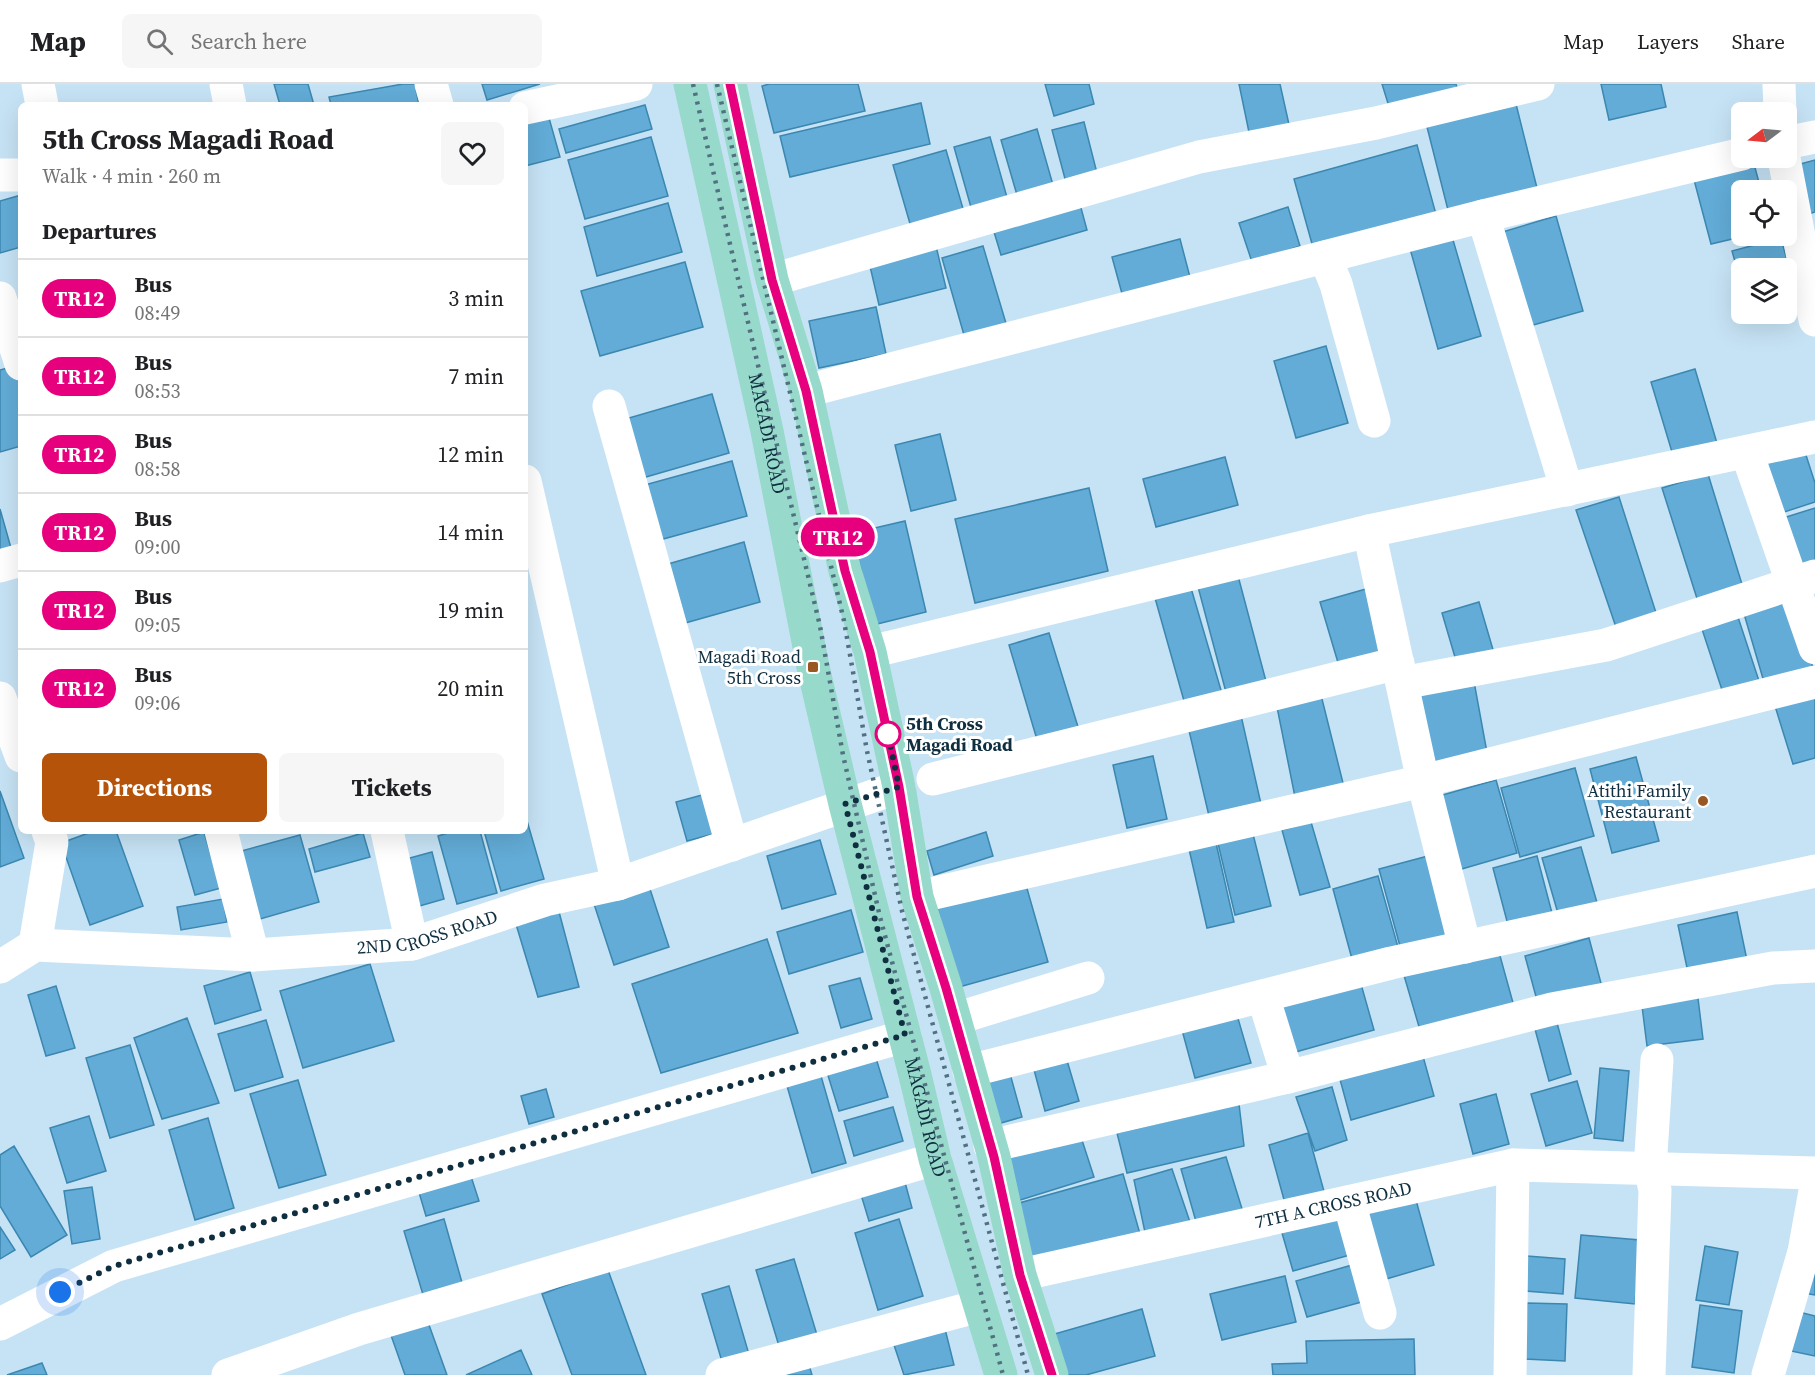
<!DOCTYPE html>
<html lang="en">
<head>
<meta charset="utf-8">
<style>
  :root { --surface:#fff; --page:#f6f6f6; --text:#202124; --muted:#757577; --line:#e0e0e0; --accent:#b45309 }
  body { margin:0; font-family:"Source Serif 4",serif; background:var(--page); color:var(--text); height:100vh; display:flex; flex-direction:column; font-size:22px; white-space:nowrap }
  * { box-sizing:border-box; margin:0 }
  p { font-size:20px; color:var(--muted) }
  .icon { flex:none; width:33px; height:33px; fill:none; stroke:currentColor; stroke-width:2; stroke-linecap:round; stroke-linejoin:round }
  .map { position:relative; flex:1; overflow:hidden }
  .details { position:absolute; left:18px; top:18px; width:510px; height:732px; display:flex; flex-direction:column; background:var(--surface); border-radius:9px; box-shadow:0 6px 24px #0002 }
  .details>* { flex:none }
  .badge { padding:0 12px; border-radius:20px; font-size:21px; line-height:39px }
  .needle { width:39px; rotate:254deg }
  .buttons { position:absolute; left:1731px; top:18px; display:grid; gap:12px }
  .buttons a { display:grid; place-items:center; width:66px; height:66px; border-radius:9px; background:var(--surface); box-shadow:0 6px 24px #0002; font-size:30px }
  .you { position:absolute; width:30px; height:30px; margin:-15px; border:4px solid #fff; border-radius:50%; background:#1a73e8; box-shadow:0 0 0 9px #1a73e833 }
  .map>.badge { position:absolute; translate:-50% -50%; box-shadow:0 0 0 3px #fff }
  h2 { padding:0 24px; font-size:22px; line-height:54px }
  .round { display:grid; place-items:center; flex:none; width:63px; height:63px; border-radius:9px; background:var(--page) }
  .overview { display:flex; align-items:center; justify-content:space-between; height:102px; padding:0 24px }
  h1 { font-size:28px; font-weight:700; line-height:45px }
  .button { display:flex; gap:12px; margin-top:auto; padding:12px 24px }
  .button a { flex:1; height:69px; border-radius:9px; background:var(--accent); color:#fff; font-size:24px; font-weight:700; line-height:69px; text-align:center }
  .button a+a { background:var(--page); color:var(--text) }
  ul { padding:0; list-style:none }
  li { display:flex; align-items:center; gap:18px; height:78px; padding:0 24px; border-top:2px solid var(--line) }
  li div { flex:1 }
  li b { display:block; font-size:22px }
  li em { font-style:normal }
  li .badge { min-width:66px; font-weight:700; text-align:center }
  header { display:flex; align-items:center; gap:36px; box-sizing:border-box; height:84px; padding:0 30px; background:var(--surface); border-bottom:2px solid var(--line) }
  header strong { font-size:28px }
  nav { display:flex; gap:33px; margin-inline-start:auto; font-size:21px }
  .search { width:420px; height:54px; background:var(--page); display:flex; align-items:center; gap:15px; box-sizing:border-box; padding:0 21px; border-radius:9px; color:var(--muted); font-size:22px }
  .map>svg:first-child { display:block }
  .building { fill:#62acd7; stroke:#3c87b0; stroke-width:1.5 }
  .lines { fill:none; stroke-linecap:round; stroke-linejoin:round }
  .minor { stroke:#fff; stroke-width:33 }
  .major { stroke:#97d9ca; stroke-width:33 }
  .rail { stroke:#517082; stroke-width:4.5; stroke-dasharray:3 6; stroke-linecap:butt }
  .line-casing { stroke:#fff; stroke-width:14 }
  .line { stroke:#e6007e; stroke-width:9 }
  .walk { stroke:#0f2f40; stroke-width:6; stroke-dasharray:0 10.8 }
  .poi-dot { fill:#985723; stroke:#fff; stroke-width:2 }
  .stop-dot { fill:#fff; stroke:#e6007e; stroke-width:3 }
  .labels { text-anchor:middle; stroke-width:6; stroke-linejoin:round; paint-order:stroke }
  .street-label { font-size:18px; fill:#0f2f40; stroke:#fff }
  .poi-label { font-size:18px; fill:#0f2f40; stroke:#fff; text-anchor:end }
  .stop-label { font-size:18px; font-weight:bold; fill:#0f2f40; stroke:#fff; text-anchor:start }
</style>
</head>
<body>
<header>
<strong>Map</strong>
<div class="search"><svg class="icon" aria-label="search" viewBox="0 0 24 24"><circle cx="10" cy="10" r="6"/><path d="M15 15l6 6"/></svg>Search here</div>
<nav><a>Map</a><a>Layers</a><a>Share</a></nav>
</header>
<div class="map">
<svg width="1815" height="1291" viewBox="0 0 1815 1291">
  <rect width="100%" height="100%" fill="#c6e3f5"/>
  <path class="building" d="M274,0H308L314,21H280Z
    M403,0H415L419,21H331L329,13Z
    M482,0H540L487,16Z
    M769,0H858L865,27L774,49L762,2Z
    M1045,0H1089L1094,20L1054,32Z
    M1239,0H1280L1290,45L1250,53Z
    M1382,0H1456L1459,10L1391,29Z
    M1601,0H1661L1666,23L1609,36Z
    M1514,12L1538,108L1449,130L1425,35Z
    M921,19L930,60L790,93L780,52Z
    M645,21L652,45L566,69L559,45Z
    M549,34L560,73L525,82V40Z
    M1084,38L1099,97L1068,106L1052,46Z
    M1037,45L1055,108L1019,118L1001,56Z
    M651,53L668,112L585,135L568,76Z
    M990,53L1010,124L974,134L954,63Z
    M1417,61L1437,134L1314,167L1294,95Z
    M946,66L966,135L913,150L893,81Z
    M1753,76L1761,106H1742V152H1745L1711,160L1693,92Z
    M1815,76V128L1802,132L1789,83Z
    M21,111V163L0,169V117Z
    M1078,113L1087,146L1001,171L991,138Z
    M668,119L682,168L597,192L584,143Z
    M1288,123L1300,162L1252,178L1239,139Z
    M1556,132L1583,227L1526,243L1499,149Z
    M1451,149L1481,252L1438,265L1409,161Z
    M1781,154L1796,210L1786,212V184H1742V203L1732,167Z
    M1180,155L1191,197L1124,217L1112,173Z
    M936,162L946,204L879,221L869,178Z
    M983,162L1008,246L966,258L942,174Z
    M685,178L703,243L600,272L581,207Z
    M876,223L886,270L819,284L809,237Z
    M1326,262L1348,339L1296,354L1274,277Z
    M15,282L21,305V362L0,368V286Z
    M1695,285L1719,366L1675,378L1651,298Z
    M712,310L729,369L639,395L622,336Z
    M940,350L956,416L911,427L895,361Z
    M1804,365L1815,399V418L1778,430L1762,379Z
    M1225,373L1238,421L1156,443L1143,395Z
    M732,377L747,432L656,457L641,402Z
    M1708,390L1745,510L1700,524L1662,404Z
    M1089,404L1108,487L975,519L955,435Z
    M1619,413L1658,535L1618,549L1576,426Z
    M1815,424V489L1800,493L1783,434Z
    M0,425L11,464L0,467Z
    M905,437L926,528L873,541L853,449Z
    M744,458L760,518L678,541L661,482Z
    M1237,488L1267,601L1227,612L1197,499Z
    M1373,503L1391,567L1339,582L1320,518Z
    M1191,504L1223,613L1186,624L1155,514Z
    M1791,508L1813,584L1764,598L1742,523Z
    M1479,518L1494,569L1457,580L1442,529Z
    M1735,524L1761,603L1725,615L1699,536Z
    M1049,549L1079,646L1038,659L1009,561Z
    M1473,592L1488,674L1432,684L1417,602Z
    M1815,610V674L1793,680L1775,622Z
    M1321,611L1344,703L1295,713L1276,618Z
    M1240,627L1261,720L1209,732L1187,638Z
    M1153,672L1167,735L1127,744L1113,681Z
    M1636,673L1659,757L1612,769L1590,685Z
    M1575,684L1594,752L1520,773L1501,704Z
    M1496,696L1517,769L1441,791L1421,717Z
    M0,707L24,774L0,783Z
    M706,710L717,749L687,757L676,718Z
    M525,730L544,795L501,807L484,747H525Z
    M1311,738L1330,803L1300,811L1282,746Z
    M1251,742L1271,822L1235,831L1216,751Z
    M94,747H116L143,822L90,841L61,759Z
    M454,747H480L497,809L457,820L438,752Z
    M204,748L221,804L195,811L179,756Z
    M986,748L993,772L934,791L927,767Z
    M363,749L370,773L315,788L309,765Z
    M300,751L319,818L253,837L234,769Z
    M820,756L836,810L782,825L767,772Z
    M1216,759L1234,838L1207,844L1189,765Z
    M1581,763L1598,822L1559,833L1542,774Z
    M432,768L444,815L409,825L395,778Z
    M1428,772L1450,852L1401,866L1379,785Z
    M1537,772L1552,829L1508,841L1493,784Z
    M1378,792L1398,863L1352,875L1333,805Z
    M1024,794L1048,878L959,903L936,819Z
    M648,799L669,863L614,881L593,817Z
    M223,815L227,838L181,846L177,823Z
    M558,824L579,903L538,913L515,837Z
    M851,826L863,868L789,890L777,848Z
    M1737,828L1749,886L1690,898L1678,841Z
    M1589,854L1602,903L1538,920L1525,872Z
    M767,855L798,949L661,989L632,900Z
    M1497,861L1515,926L1422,953L1403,888Z
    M370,880L394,957L303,984L280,907Z
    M250,888L261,926L215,940L204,902Z
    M1359,893L1374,946L1292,969L1277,916Z
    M860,894L872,935L841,944L829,902Z
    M56,902L75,964L46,972L28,911Z
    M1697,906L1703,955L1647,962L1641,914Z
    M1554,928L1571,990L1549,997L1532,934Z
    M1237,931L1251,979L1195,994L1182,946Z
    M187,934L219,1019L162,1035L134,954Z
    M266,936L283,993L235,1007L218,950Z
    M130,961L154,1041L110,1054L86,974Z
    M1421,965L1434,1012L1351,1036L1338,988Z
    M875,971L888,1013L839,1027L826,985Z
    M1066,973L1079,1017L1045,1027L1033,982Z
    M1600,984L1629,987L1623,1057L1594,1054Z
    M819,985L846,1079L812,1089L785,995Z
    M1009,986L1022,1033L994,1041L981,994Z
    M298,996L326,1091L279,1104L250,1010Z
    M1577,997L1592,1049L1546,1062L1531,1010Z
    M1332,1003L1347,1056L1315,1067L1296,1013Z
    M546,1005L554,1033L529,1040L521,1012Z
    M1496,1010L1509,1060L1473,1070L1460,1020Z
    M1239,1020L1244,1062L1127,1089L1117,1049Z
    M893,1023L903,1057L854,1072L844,1037Z
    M89,1032L106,1087L67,1099L50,1044Z
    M208,1034L234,1124L195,1136L169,1046Z
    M1308,1049L1325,1111L1286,1123L1269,1061Z
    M1080,1050L1094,1093L1017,1117L1004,1071Z
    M14,1062L67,1151L31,1173L0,1122V1071Z
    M1226,1073L1243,1128L1197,1141L1181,1085Z
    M467,1080L479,1117L426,1132L415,1095Z
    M1172,1085L1191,1141L1146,1153L1134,1096Z
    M1123,1090L1140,1150L1029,1181L1012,1121Z
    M903,1091L912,1124L869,1137L859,1104Z
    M92,1103L100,1155L72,1160L64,1107Z
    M1414,1109L1434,1181L1376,1198L1356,1125Z
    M1345,1124L1357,1169L1293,1187L1280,1142Z
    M444,1135L463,1202L424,1214L404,1147Z
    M899,1135L923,1212L878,1226L855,1149Z
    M0,1143L15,1166L0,1175Z
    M1581,1151L1640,1156L1635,1220L1575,1214Z
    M1705,1162L1738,1168L1729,1221L1696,1216Z
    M1527,1172L1565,1175L1563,1210L1525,1207Z
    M794,1175L817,1251L779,1262L756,1186Z
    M1359,1179L1369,1216L1307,1233L1296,1197Z
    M1815,1181V1211L1803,1209Z
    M608,1186L646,1291H572L542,1210Z
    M1285,1192L1296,1238L1222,1256L1210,1210Z
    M729,1202L750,1274L723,1281L702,1210Z
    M1527,1219L1567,1220L1565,1277L1525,1275Z
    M1700,1221L1742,1227L1734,1289L1692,1283Z
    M1142,1225L1155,1272L1086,1291H1062L1051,1251Z
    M424,1227L447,1291H405L387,1240Z
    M1799,1228L1815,1232V1272L1791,1267Z
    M944,1241L954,1281L904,1291L893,1258Z
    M1414,1255L1415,1291H1273L1272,1280L1307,1279L1306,1257Z
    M521,1266L532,1291H466Z
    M807,1274L812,1291H767Z
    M42,1279L47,1291H7Z"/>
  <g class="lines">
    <g class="minor">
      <path d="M38,0L42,21"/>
      <path d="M226,0L230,21"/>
      <path d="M431,0L437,21"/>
      <path d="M1779,0L1780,28"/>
      <path d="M525,24L636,0"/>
      <path d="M1786,59L1815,53"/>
      <path d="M1784,74L1815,236"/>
      <path d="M0,91H21"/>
      <path d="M1483,132L1567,406"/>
      <path d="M1325,173L1336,200L1374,337"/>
      <path d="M772,196L1199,73L1376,39L1538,0"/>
      <path d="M0,214L21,280"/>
      <path d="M806,307L1483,132L1742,70"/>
      <path d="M609,322L732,761"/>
      <path d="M1747,369L1815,564"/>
      <path d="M525,397L618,800"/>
      <path d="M1369,447L1423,697L1465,863"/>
      <path d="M0,482L21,476"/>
      <path d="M870,568L1369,447L1815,353"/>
      <path d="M1402,599L1606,561L1815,492"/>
      <path d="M0,614L21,672"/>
      <path d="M933,695L1398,579"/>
      <path d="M221,747L253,871"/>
      <path d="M387,747L412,860"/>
      <path d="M917,813L1423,697L1815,598"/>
      <path d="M35,861L52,758L48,747"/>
      <path id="s1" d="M0,883L35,861L253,871L412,860L545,816L618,800L899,703"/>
      <path d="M955,935L1088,894"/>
      <path d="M969,987L1391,879L1815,787"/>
      <path d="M1288,993L1552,925L1773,884L1815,882"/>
      <path d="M990,1062L1288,993L1263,912"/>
      <path d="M1349,1118L1380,1229"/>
      <path d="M1804,1168L1815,1107"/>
      <path id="s2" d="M1020,1191L1513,1081L1815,1089"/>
      <path d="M0,1240L114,1182L905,952"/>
      <path d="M228,1291L359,1245L935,1075"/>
      <path d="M722,1291L979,1222"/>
      <path d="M1510,1291L1513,1081"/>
      <path d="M1649,1291L1655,1106L1650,1085L1657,976"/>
      <path d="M1768,1291L1804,1168L1815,1170"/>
    </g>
    <g class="major">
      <path id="s3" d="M690,0L767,347L813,583L845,720L915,991L935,1075L1001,1291"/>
      <path d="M730,0L772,196L806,307L845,487L870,568L899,703L917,813L946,904L994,1073L1020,1191L1052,1291"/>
    </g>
    <path class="rail" d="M693,0L760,290L820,542L843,671L880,833L1003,1291
      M717,0L844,537L867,667L902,827L1028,1291"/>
  </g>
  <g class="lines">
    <defs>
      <path id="line" d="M730,0L772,196L806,307L845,487L870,568L899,703L917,813L946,904L994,1073L1020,1191L1052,1291"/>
    </defs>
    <use href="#line" class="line-casing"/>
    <use href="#line" class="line"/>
    <path class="walk" d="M60,1208L114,1182L905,951L845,720L899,703L888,650"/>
  </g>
  <g class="poi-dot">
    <rect x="807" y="577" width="12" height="12" rx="3"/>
    <circle cx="1703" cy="717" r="6"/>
  </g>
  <circle class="stop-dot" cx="888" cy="650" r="12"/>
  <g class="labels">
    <g class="street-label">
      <text dy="6" stroke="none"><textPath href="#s3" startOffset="358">MAGADI ROAD</textPath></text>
      <text dy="6" stroke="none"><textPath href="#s1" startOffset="436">2ND CROSS ROAD</textPath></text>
      <text dy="6" stroke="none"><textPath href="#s3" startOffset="1060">MAGADI ROAD</textPath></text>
      <text dy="6" stroke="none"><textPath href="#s2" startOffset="321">7TH A CROSS ROAD</textPath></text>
    </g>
    <g class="poi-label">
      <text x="801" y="579">Magadi Road<tspan x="801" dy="21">5th Cross</tspan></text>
      <text x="1691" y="713">Atithi Family<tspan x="1691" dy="21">Restaurant</tspan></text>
    </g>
    <g class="stop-label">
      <text x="906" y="646">5th Cross<tspan x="906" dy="21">Magadi Road</tspan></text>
    </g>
  </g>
</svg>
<div class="buttons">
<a><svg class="needle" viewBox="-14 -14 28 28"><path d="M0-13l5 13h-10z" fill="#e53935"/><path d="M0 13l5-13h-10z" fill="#757577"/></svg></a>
<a><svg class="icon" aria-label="locate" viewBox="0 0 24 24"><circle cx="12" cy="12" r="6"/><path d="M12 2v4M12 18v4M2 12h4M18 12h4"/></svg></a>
<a><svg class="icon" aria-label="layers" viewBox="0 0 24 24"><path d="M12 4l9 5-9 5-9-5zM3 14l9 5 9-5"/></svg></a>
</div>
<div class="you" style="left:60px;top:1208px"></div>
<b class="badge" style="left:838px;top:453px;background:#e6007e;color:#fff">TR12</b>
<section class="details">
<div class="overview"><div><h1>5th Cross Magadi Road</h1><p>Walk · 4 min · 260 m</p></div><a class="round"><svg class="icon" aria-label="heart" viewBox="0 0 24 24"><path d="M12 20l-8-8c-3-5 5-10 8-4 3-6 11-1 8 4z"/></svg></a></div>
<h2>Departures</h2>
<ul>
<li><span class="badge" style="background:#e6007e;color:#fff">TR12</span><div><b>Bus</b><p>08:49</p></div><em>3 min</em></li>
<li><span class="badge" style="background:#e6007e;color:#fff">TR12</span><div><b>Bus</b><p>08:53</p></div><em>7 min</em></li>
<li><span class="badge" style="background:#e6007e;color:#fff">TR12</span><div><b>Bus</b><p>08:58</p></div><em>12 min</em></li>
<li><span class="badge" style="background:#e6007e;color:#fff">TR12</span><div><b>Bus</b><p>09:00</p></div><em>14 min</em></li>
<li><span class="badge" style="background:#e6007e;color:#fff">TR12</span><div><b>Bus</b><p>09:05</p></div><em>19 min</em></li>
<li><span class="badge" style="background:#e6007e;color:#fff">TR12</span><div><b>Bus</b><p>09:06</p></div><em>20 min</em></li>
</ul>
<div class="button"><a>Directions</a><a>Tickets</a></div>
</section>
</div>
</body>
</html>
